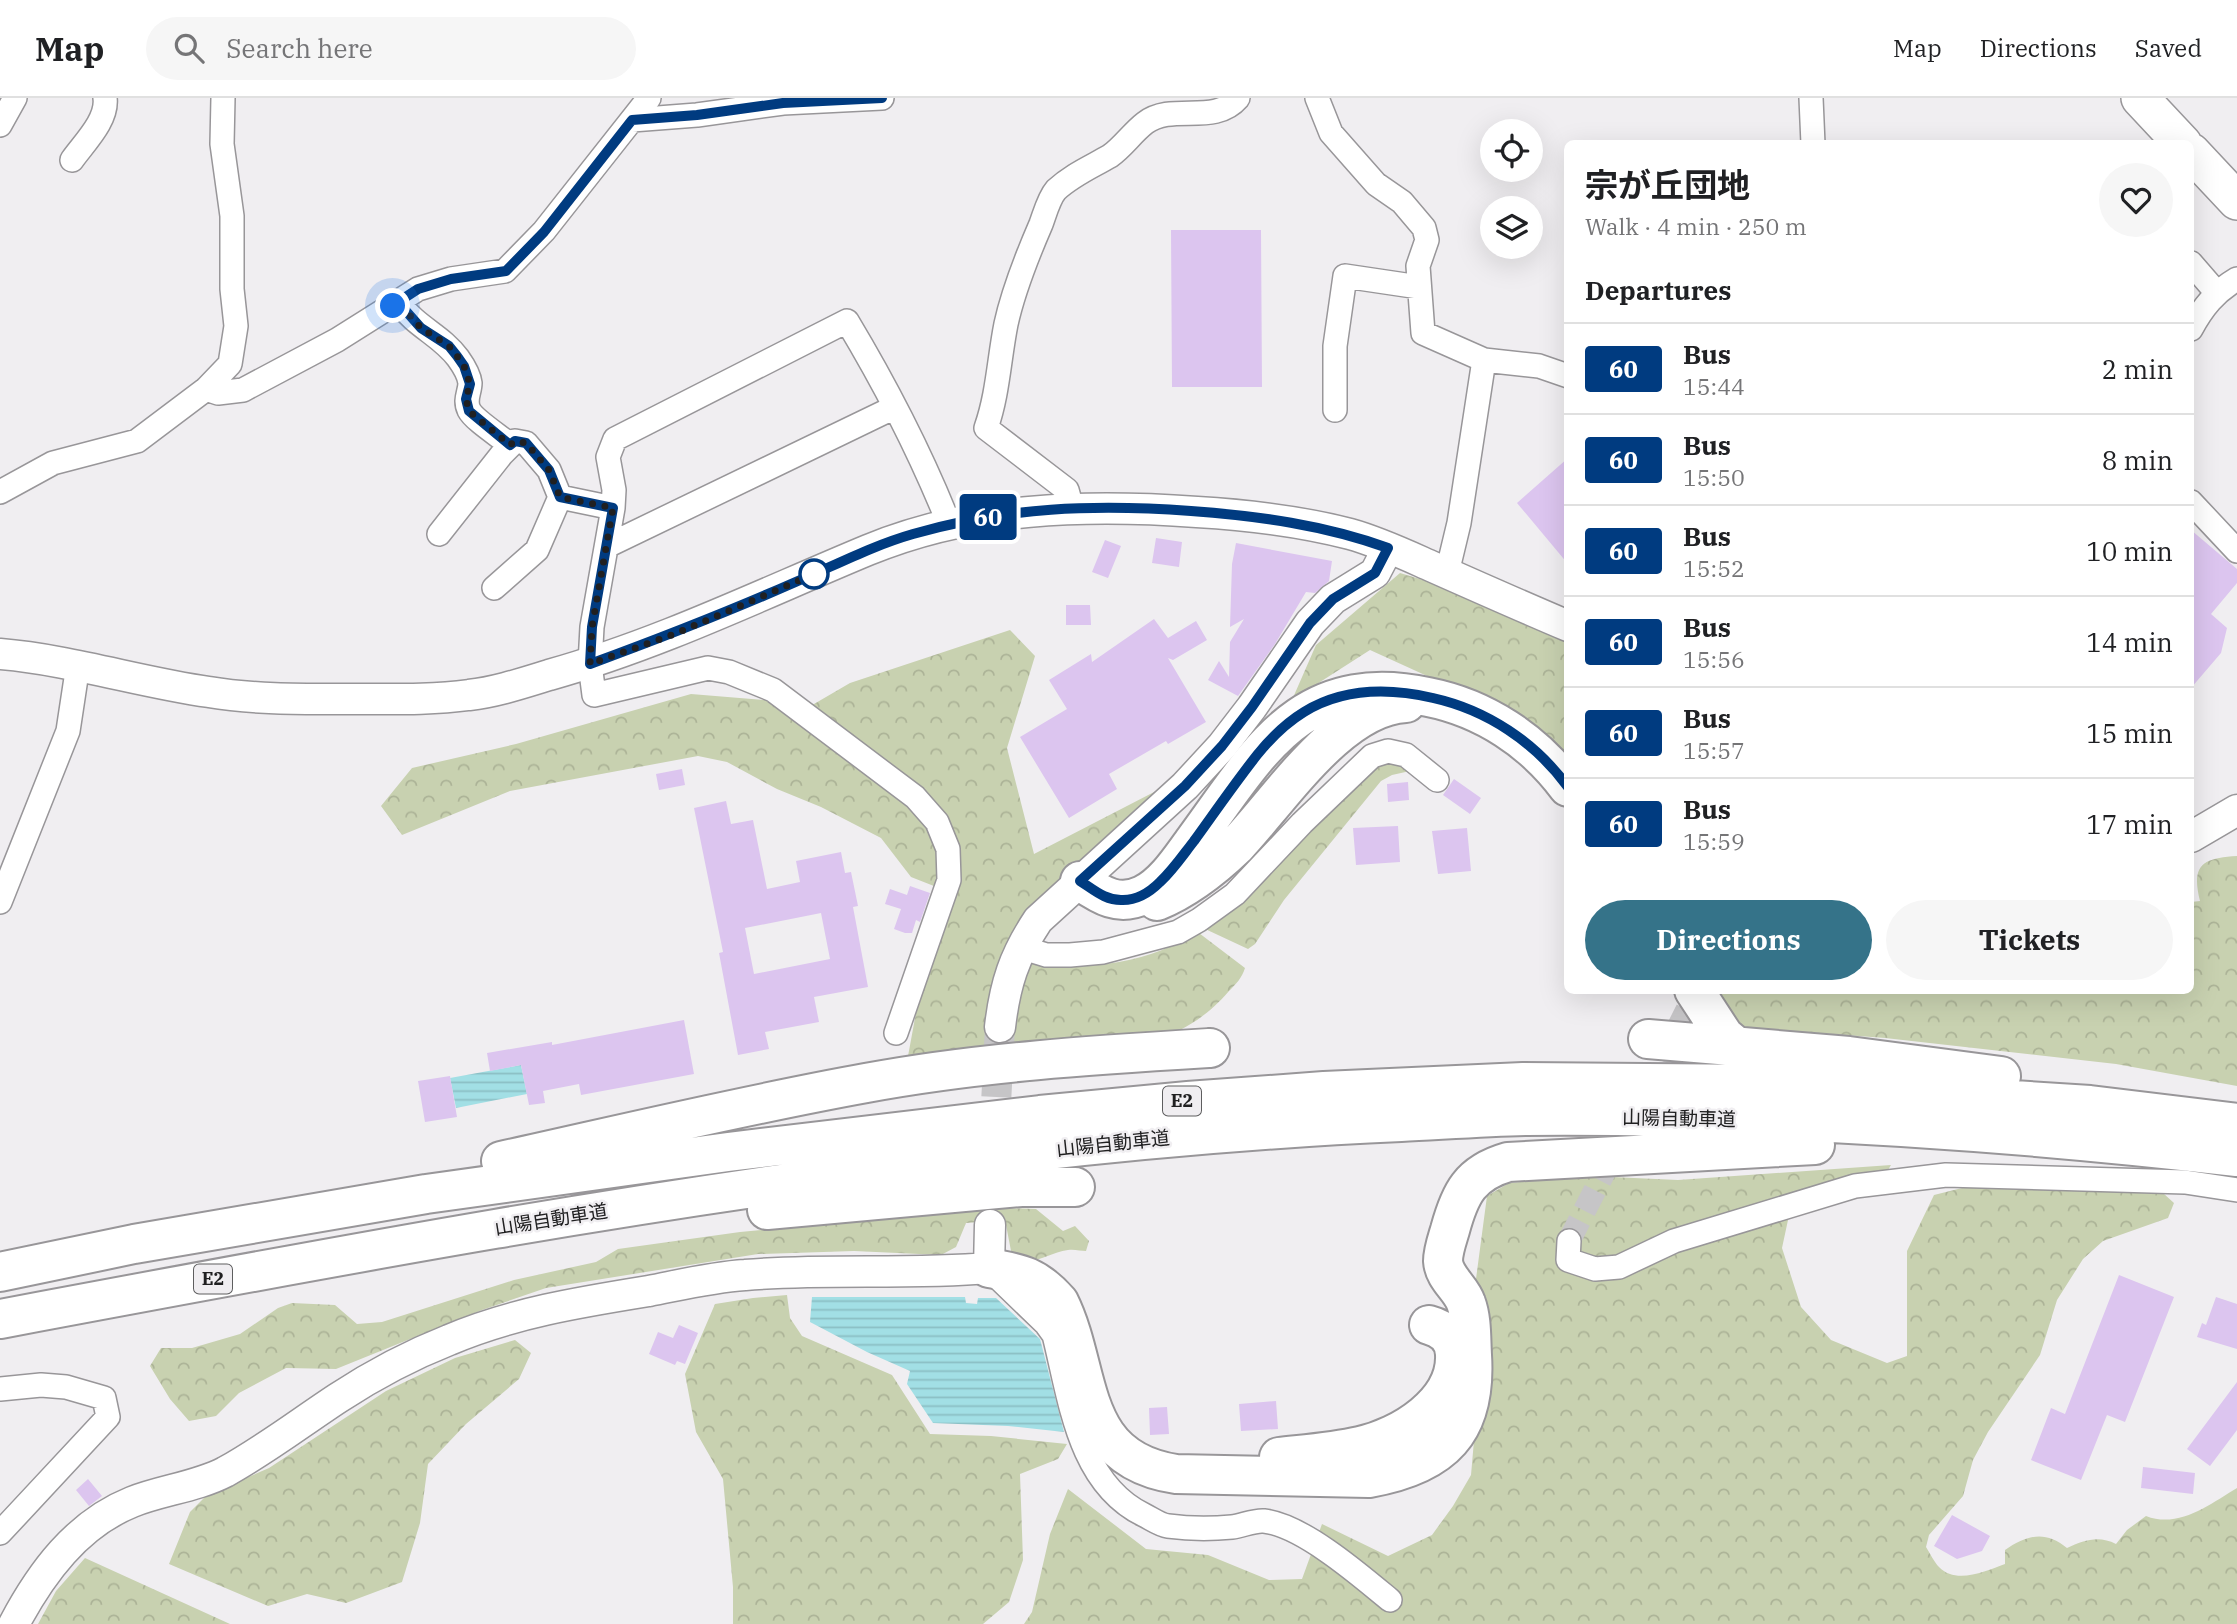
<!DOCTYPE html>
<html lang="en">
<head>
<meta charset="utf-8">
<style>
  :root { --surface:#fff; --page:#f6f6f6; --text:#202124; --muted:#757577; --line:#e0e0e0; --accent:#357389 }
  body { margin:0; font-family:"IBM Plex Serif","Noto Sans JP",serif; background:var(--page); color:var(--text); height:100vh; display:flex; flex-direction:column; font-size:26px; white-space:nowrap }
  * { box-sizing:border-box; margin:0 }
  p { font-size:23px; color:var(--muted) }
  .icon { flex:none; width:38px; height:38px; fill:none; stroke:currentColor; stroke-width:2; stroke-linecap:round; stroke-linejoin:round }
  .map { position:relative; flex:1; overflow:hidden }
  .side { position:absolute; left:1564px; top:42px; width:630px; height:854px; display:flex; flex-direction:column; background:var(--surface); border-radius:10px; box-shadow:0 7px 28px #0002 }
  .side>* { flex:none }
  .badge { padding:0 14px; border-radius:5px; font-size:24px; line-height:46px }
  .buttons { position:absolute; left:1480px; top:21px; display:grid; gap:14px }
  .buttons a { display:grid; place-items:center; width:63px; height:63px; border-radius:50%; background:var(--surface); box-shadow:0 7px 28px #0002; font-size:35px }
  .you { position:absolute; width:35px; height:35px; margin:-18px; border:5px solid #fff; border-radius:50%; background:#1a73e8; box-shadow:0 0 0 10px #1a73e833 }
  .map>.badge { position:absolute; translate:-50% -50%; box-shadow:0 0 0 4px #fff }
  h2 { padding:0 21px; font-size:26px; line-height:63px }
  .round { display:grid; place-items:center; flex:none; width:74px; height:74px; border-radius:37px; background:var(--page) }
  .headline { display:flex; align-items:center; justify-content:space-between; height:119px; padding:0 21px }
  h1 { font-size:33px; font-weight:700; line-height:52px }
  .primary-button { display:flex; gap:14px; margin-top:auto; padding:14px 21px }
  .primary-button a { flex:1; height:80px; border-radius:42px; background:var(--accent); color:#fff; font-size:28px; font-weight:700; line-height:80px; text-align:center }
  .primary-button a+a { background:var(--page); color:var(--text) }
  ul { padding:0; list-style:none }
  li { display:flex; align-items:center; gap:21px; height:91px; padding:0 21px; border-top:2px solid var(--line) }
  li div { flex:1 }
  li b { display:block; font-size:26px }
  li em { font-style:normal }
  li .badge { min-width:77px; font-weight:700; text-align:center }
  header { display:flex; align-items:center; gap:42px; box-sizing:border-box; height:98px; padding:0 35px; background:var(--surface); border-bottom:2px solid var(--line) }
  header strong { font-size:33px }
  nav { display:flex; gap:38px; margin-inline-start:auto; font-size:24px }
  .search { width:490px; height:63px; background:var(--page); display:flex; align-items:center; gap:18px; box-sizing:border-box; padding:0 24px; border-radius:38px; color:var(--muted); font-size:26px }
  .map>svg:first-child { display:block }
  .forest { fill:url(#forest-crowns) }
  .water { fill:url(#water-rules) }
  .building { fill:#dcc5ef; fill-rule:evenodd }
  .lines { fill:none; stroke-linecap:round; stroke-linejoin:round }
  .minor-tunnel { stroke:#c6c5c7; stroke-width:23; stroke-dasharray:23 11; stroke-linecap:butt }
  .tertiary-tunnel { stroke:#c6c5c7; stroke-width:30; stroke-dasharray:30 15; stroke-linecap:butt }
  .minor-casing { stroke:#989699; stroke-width:26 }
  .tertiary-casing { stroke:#989699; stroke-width:33 }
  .primary-casing { stroke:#989699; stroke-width:40 }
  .motorway-casing { stroke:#989699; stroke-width:42 }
  .minor { stroke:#fff; stroke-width:23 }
  .tertiary { stroke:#fff; stroke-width:30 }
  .primary { stroke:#fff; stroke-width:37 }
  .motorway { stroke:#fff; stroke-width:38 }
  .line-casing { stroke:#fff; stroke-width:16 }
  .line { stroke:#003b80; stroke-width:10 }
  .walk { stroke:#202021; stroke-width:7; stroke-dasharray:0 12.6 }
  .stop-dot { fill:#fff; stroke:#003b80; stroke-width:3.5 }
  .labels { text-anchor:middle; stroke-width:5; stroke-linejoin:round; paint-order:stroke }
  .shield { fill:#f0eef1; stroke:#5e5e5f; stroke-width:2 }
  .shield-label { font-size:18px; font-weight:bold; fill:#202021 }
  .street-label { font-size:19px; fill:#202021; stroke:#f0eef1 }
</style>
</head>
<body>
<header>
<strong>Map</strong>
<div class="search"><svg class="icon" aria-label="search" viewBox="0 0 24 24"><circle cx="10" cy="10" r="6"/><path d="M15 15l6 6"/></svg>Search here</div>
<nav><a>Map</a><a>Directions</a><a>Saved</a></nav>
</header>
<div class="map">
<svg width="2237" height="1526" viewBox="0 0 2237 1526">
  <defs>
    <pattern id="forest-crowns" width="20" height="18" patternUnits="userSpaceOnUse" patternTransform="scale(1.75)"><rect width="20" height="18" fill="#c8d1b0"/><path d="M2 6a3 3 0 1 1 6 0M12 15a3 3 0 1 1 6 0" fill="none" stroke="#acb397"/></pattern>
    <pattern id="water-rules" width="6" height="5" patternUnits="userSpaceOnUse" patternTransform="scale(1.75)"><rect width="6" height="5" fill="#a2dfe5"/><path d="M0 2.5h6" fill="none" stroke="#8bbfc4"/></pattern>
  </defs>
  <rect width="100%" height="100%" fill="#f0eef1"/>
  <path class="forest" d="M1400,475L1450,490L1568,543V675L1460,593L1370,552L1292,602L1316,547Z
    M1010,532L1035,558L1007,650L1034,756L1187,677L1071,779L1023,876L1033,865C1074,871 1123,868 1162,852C1174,847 1184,839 1195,832L1245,870C1242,880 1236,886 1229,893C1205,921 1185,930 1152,946L906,969L939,790L911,779L881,740L821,709L777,691L727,664L698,658L510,693L402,737L381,708L412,670L516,646L691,596L814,606L850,585Z
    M1381,663L1397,664L1410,673L1392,677L1381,683L1284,802L1255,846L1248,851L1203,830L1239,802Z
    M2237,758V988L2116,966L1885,940L1739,929L1712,893L2191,892V804L2200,803C2191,767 2202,760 2237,758Z
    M1891,1067L1885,1077L1794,1094L1782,1150L1801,1209L1831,1242L1887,1265L1907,1258V1153L1934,1097L1970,1088L2164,1096L2174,1105L2168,1120L2103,1143L2083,1161L2057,1202L2040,1257L1988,1334L1973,1362L1963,1398L1929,1437L1926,1449C1930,1455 1934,1464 1939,1469C1956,1487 1986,1473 2005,1466V1452C2027,1437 2045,1432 2067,1450C2084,1442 2099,1437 2116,1446L2127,1432L2146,1418C2179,1431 2210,1406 2237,1390V1526H1024L1032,1514L1050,1436L1068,1391L1146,1451L1208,1457L1269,1482L1302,1481L1322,1426L1388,1458L1432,1437L1453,1408L1471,1377L1475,1331L1474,1196L1487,1098L1509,1085L1531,1083L1590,1078L1678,1082Z
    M1005,1110L1036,1111L1063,1133L1075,1128L1089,1143L1086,1153C1081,1153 1074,1151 1068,1152C1047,1155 1034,1170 1012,1158L1005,1122L966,1125L956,1149L941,1157L854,1153L758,1156L546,1190L482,1212L336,1271L286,1270L239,1295L216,1318L189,1323L170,1301L150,1268L161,1250H192L240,1236L278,1210L292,1205L335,1207L357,1226L382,1224L514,1182L596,1164L618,1151L740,1134Z
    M787,1197L790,1220L802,1238L892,1277L930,1336L991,1338L1067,1346L1058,1361L1020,1376L1023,1462L1009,1504L983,1526H733V1489L723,1381L696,1334L685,1276L715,1206L753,1200Z
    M515,1242L531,1255L519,1281L466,1326L428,1366L420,1425L402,1484L346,1505L307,1496L268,1508L169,1466L190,1414L207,1397L269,1370L386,1293L455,1260Z
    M85,1460L230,1526H38L56,1493Z"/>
  <path class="water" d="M521,967L527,996L456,1010L450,980Z
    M812,1199H965L966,1205L977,1206L978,1200H996L1040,1241L1064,1334L1008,1328L933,1325L907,1286L910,1273L867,1254L810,1224Z"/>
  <path class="building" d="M1171,132H1261L1262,289H1172Z
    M1568,360V466L1517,405Z
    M2191,432L2237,471V485L2211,516L2227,530L2221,555L2191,590Z
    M1156,440L1182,444L1179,469L1152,465Z
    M1105,442L1121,448L1108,480L1092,474Z
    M1236,445L1332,463L1329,483L1315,495L1306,494L1275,546L1238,598L1208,582L1219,563L1229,579L1230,544L1244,521L1230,529L1232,466Z
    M1066,507H1090L1091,527H1066Z
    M1154,521L1168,540L1196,523L1207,542L1173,562L1168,560L1206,624L1168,646L1166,643L1109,676L1117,691L1069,720L1020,639L1067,611L1049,582L1091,556L1092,564Z
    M682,671L685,687L659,692L656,676Z
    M1454,681L1481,700L1470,716L1443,697Z
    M1408,684L1409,702L1388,704L1387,686Z
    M726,703L731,726L753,722L767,791L800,784L796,763L841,754L845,775L851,774L858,808L853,809L868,889L814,899L819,924L765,934L769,951L738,957L719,855L723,854L694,710ZM821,815L830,861L754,876L745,830Z
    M1398,728L1400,764L1356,767L1353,730Z
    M1467,730L1471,773L1438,776L1432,733Z
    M910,788L930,795L920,824L916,822L912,835H905L894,831L901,811L885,806L890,791L907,797Z
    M684,922L694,976L581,997L579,986L543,993L545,1005L529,1007L521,967L490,973L487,955L552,944V947Z
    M450,978L457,1019L425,1024L418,983Z
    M2119,1177L2174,1199L2125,1324L2107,1317L2081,1382L2031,1362L2051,1310L2065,1316Z
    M2216,1199L2237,1206V1251L2197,1239L2202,1225L2206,1227Z
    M679,1227L698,1235L685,1266L677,1263L675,1267L649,1256L658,1234L673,1240Z
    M2237,1284V1332L2210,1368L2187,1351Z
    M1276,1303L1278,1331L1241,1333L1239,1306Z
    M1167,1309L1169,1336L1150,1337L1149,1310Z
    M2143,1369L2195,1375L2193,1396L2141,1390Z
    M88,1381L102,1398L89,1408L76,1392Z
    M1952,1417L1990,1438L1982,1453L1957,1461L1934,1448Z"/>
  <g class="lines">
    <path class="minor-tunnel" d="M1646,993L1697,892
      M1569,1143L1616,1051"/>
    <path class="tertiary-tunnel" d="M994,1044L1000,929"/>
    <defs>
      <path id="minor" d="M1317,0L1331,35L1376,86L1402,104L1424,130L1427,142L1418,168L1423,235L1484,262L1539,268L1568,278
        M1811,0L1813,46
        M632,22L697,17L783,5L882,0
        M0,27L15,0
        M72,62C84,45 108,22 105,0
        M2191,165L2217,195
        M398,204C417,230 441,237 458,260C463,267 469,276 470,285C470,294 464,302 469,312C474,322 501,339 510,347
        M2191,231C2203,209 2215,194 2237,181
        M206,291L218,295L243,292L337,242L418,191L451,181L505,173L544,133L649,0
        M1335,312V248L1345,178L1419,189
        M0,394L53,365L137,343L206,291L230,266L236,228L232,191V118L222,46L223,0
        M560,399L613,410
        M2191,404L2237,453
        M1072,410L1067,392L986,330C998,296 999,261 1006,226C1013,194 1028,156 1041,126C1045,115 1049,100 1056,92C1072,77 1091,69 1110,58C1123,49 1132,35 1145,25C1173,4 1214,28 1238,0
        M439,436L502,356L515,343L526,345L549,372L560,399L537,452L494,490
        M607,448L895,309
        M1447,475L1459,425L1484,262
        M0,804L68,633L78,567
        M1020,849L1046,857H1070L1103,854L1178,834L1199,822L1235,796L1302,725L1372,658L1388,653L1406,657L1437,682
        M896,935L949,782L948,751L937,724L915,699L773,592L729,574L708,570L594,597L590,566L592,529L613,410L614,392L608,359L615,341L847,223C886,288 921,356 949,426
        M1569,1143L1568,1162L1595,1171L1619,1169L1674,1143L1855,1088L1946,1077L2185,1084L2237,1092
        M991,1173L1046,1226L1054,1237C1070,1300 1078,1385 1144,1417C1152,1421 1160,1427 1168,1428C1190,1431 1211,1431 1232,1429C1242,1428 1254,1422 1264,1423C1302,1427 1360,1477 1390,1502
        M0,1291L41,1287L66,1289L104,1300L108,1319L0,1435"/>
      <path id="tertiary" d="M0,556C71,562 139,584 209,594C257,602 307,601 355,601C393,601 432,602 469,597C496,594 523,585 549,577C660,546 762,496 868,452C972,409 1085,406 1197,414C1248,417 1300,423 1350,436C1379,444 1406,457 1433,469C1478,489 1523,509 1568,528
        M2191,739L2237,712
        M1000,929C1005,886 1014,858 1038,822L1185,688L1222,648L1252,609L1310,525L1333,501L1375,475L1388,450
        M14,1526C41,1475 77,1426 132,1404C162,1392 196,1389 225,1374C265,1352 300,1325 338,1300C373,1277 411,1257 449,1242C512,1215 581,1204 649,1193C680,1187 713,1179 745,1177C826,1170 908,1177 989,1170L990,1127"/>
      <path id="primary" d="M2140,0L2183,46
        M2191,54L2237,103"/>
      <path id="motorway" d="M1080,783C1101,797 1118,809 1143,797C1165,786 1180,762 1194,743C1259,655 1300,572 1428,599C1484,610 1534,643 1568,689
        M1157,803C1186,791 1213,770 1236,748C1279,703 1339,608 1406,605
        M1694,892L1724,938L1737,949
        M1648,941L1849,958L2001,978
        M501,1063C623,1036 744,1007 866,985C979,964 1095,957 1210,950
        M767,1112L1021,1089H1075
        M989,1170C1021,1175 1037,1179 1059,1204C1093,1272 1075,1361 1176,1376L1369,1380C1443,1367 1477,1334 1472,1257C1471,1240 1472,1221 1466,1205C1461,1190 1444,1180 1443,1163C1443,1153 1447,1142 1450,1132C1460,1095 1470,1075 1508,1064L1815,1047
        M0,1174L134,1146L426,1096L728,1054L1040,1017L1188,1003L1324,993L1523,984L1770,986L2090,1007L2237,1025
        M0,1221C330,1159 660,1097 994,1058C1129,1042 1265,1030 1401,1024C1442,1022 1484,1019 1525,1018C1763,1016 2001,1032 2237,1059
        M1279,1359C1306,1356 1334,1354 1360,1348C1401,1339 1457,1305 1455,1257C1455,1241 1444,1231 1429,1227"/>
    </defs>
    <use href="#minor" class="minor-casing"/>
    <use href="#tertiary" class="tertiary-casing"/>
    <use href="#primary" class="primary-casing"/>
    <use href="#motorway" class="motorway-casing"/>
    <use href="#minor" class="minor"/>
    <use href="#tertiary" class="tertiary"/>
    <use href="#primary" class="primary"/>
    <use href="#motorway" class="motorway"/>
  </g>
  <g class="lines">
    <defs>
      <path id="line" d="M882,0L783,5L697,17L632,22L544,134L506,173L451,181L418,191L398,204L421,230L449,248L457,258L464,268L470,286L466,301L469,313L510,347L515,343L526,345L549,372L560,399L613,410L592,529L590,566C658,541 725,515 791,486C832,469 871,448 913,436C1006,409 1095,406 1191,413C1259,418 1324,427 1388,450L1375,475L1333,501L1310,525L1252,609L1222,648L1185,688L1080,783C1094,792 1106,803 1123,802C1137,802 1150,794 1160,784C1173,772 1183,757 1194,743C1215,714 1235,685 1257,657C1270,641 1286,625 1304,614C1343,590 1390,590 1433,600C1487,612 1535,644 1568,689"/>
    </defs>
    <use href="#line" class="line-casing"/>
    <use href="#line" class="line"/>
    <path class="walk" d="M393,208L398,204L421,230L449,248L457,258L464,268L470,286L466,301L469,313L510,347L515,343L526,345L549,372L560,399L613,410L592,529L590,566L677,535L814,476"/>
  </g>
  <circle class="stop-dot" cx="814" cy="476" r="14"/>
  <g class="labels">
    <g class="shield">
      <rect x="1163" y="988.5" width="38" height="29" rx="5"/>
      <rect x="194" y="1166.5" width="38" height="29" rx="5"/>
    </g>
    <g class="shield-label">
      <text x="1182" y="1009">E2</text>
      <text x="213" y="1187">E2</text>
    </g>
    <g class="street-label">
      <text transform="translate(1679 1020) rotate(1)" y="7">山陽自動車道</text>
      <text transform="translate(1113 1045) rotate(-6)" y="7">山陽自動車道</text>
      <text transform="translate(551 1121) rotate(-9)" y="7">山陽自動車道</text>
    </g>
  </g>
</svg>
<div class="buttons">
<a><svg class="icon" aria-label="locate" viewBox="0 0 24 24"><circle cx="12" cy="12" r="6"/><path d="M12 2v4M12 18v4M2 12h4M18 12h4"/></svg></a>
<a><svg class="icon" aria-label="layers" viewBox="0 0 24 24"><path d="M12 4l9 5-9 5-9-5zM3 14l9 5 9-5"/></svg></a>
</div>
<div class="you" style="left:393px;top:208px"></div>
<b class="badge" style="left:988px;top:419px;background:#003b80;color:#fff">60</b>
<section class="side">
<div class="headline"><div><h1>宗が丘団地</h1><p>Walk · 4 min · 250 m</p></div><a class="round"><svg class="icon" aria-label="heart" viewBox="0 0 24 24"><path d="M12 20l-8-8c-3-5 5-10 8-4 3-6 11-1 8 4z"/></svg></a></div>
<h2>Departures</h2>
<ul>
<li><span class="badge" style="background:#003b80;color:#fff">60</span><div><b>Bus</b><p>15:44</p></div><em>2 min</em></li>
<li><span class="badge" style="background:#003b80;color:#fff">60</span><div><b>Bus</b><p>15:50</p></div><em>8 min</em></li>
<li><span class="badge" style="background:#003b80;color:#fff">60</span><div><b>Bus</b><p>15:52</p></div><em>10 min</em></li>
<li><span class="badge" style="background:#003b80;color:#fff">60</span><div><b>Bus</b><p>15:56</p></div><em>14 min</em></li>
<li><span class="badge" style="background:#003b80;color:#fff">60</span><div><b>Bus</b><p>15:57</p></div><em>15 min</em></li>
<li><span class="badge" style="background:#003b80;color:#fff">60</span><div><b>Bus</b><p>15:59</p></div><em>17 min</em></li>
</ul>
<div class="primary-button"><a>Directions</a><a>Tickets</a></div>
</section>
</div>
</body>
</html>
